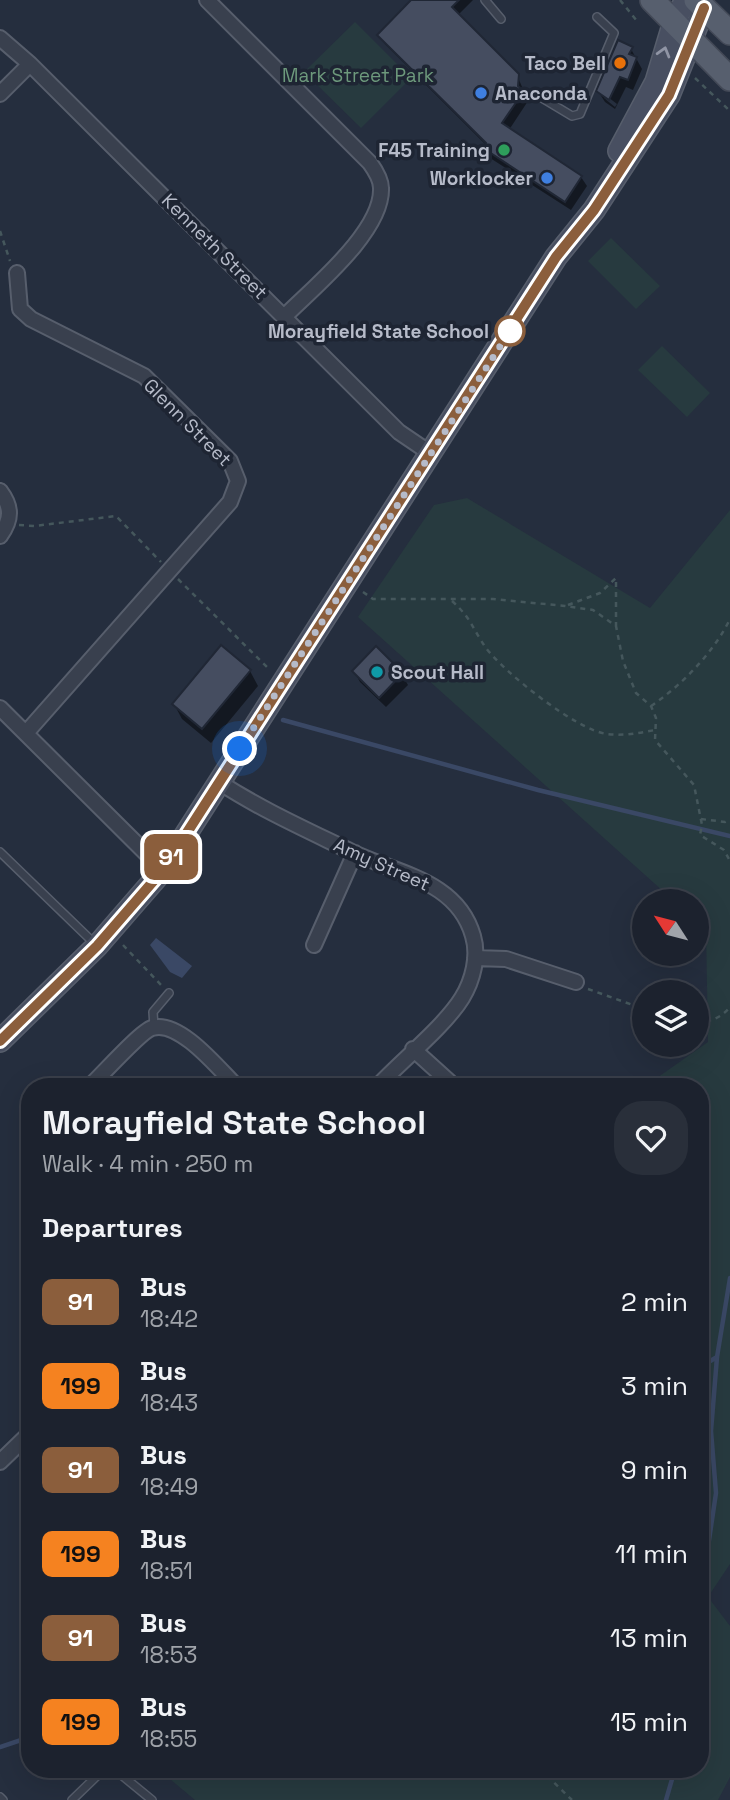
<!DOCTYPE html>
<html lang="en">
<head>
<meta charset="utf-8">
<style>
  :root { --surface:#1c222e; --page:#292f3a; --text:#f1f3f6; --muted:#a0a4aa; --line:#3a3f4a }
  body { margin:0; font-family:"Space Grotesk",sans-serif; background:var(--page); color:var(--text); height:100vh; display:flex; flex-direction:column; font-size:26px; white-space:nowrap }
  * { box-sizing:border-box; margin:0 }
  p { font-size:23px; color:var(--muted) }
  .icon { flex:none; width:38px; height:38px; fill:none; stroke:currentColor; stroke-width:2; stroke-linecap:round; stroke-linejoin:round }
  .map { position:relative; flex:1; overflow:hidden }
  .details { position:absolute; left:21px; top:1078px; width:688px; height:700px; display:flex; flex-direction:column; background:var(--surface); border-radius:28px; box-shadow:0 7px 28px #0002,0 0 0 2px var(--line) }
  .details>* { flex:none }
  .badge { padding:0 14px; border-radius:10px; font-size:24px; line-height:46px }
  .needle { width:46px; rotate:306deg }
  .tools { position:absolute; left:632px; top:889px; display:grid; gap:14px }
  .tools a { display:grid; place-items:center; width:77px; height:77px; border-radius:50%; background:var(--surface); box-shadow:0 7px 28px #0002,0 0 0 2px var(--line); font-size:35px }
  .you { position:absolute; width:35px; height:35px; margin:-18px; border:5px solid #fff; border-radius:50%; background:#1a73e8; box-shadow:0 0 0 10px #1a73e833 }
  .map>.badge { position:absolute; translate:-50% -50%; box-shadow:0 0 0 4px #fff }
  h2 { padding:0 21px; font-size:26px; line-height:63px }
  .round { display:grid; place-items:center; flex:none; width:74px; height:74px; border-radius:28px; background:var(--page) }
  .headline { display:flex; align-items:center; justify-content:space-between; height:119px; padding:0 21px }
  h1 { font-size:33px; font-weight:700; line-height:52px }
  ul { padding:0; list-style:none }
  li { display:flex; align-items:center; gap:21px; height:84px; padding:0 21px }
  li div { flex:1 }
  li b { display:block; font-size:26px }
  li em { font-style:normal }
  li .badge { min-width:77px; font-weight:700; text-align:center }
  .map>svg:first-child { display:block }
  .green { fill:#273a3f }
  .water { fill:#3a4865 }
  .shadow { fill:#0007; fill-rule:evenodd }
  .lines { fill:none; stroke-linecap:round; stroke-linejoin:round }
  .stream { stroke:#3a4865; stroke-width:4.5 }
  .building { fill:#454d60; stroke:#202735; stroke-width:2 }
  .lane-casing { stroke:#575e6c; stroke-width:10 }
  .street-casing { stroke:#575e6c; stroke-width:18 }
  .secondary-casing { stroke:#575e6c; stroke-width:24 }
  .primary-casing { stroke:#434957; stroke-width:26 }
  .path { stroke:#45575c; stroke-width:2.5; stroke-dasharray:5 5; stroke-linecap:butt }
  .lane { stroke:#39404e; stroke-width:7 }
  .street { stroke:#39404e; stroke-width:14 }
  .secondary { stroke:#484f61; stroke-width:21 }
  .primary { stroke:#575f6e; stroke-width:23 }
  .oneway { stroke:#9095a5 }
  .line-casing { stroke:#fff; stroke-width:16 }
  .line { stroke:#8b5e3c; stroke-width:10 }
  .walk { stroke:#b6bbc9; stroke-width:7; stroke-dasharray:0 12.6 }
  .food-dot { fill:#e8710a; stroke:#1e2533; stroke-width:2.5 }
  .shop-dot { fill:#3f7fe0; stroke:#1e2533; stroke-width:2.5 }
  .leisure-dot { fill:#2e9e5b; stroke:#1e2533; stroke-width:2.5 }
  .stop-dot { fill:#fff; stroke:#8b5e3c; stroke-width:3.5 }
  .culture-dot { fill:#0f9aa8; stroke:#1e2533; stroke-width:2.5 }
  .labels { text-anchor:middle; stroke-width:7; stroke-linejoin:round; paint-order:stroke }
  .poi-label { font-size:19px; font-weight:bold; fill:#b6bbc9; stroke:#1e2533; text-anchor:end }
  .park-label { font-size:19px; fill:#6d997c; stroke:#1e2533 }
  .street-label { font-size:19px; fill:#b6bbc9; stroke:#1e2533 }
  .stop-label { font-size:19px; font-weight:bold; fill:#b6bbc9; stroke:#1e2533; text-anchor:end }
</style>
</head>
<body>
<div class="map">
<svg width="730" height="1800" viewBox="0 0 730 1800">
  <rect width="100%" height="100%" fill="#252e3e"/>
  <path class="green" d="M355,22L411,78L361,128L304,72Z
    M611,238L660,286L636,309L588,261Z
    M662,346L710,393L687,417L638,370Z
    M467,498L650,608L730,510V1564L708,1597L730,1626V1777L718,1800H195L158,1769H700V1087H644L708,1042L706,930L697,922L696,901H674L358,617L434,505Z"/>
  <path class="water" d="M156,938L192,966L182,978L170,972L150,945Z"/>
  <path class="shadow" d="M412,0H473L458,15L517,75L528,101L509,130L581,177L587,186L571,210L490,158L487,146L385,44L379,35Z
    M631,49L642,69L633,90L626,87L615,109L605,102L598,91ZM604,94L617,104L615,107L604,98Z
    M250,671L258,686L211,743L182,719L174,704Z
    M354,671L402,674L408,685L386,707L360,682Z"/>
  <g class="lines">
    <path class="stream" d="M283,720L538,790L730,836
      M700,1367L717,1357
      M700,1601L716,1493L711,1431L717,1357L730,1278
      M0,1747L30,1737
      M666,1800L675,1769"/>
  </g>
  <path class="building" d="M411,0H459L452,7L519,74L518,86L524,91L502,123L582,176L565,202L483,148L486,143L377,35Z
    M618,40L633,47L629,54L637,57L628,80L620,77L609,100L596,91Z
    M221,645L251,670L202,729L172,704Z
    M376,646L403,673L379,698L352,671Z"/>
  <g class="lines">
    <defs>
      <path id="lane" d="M485,0L501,19
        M542,98L572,116L580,114L614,33L597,17
        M0,852L94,943
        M154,1027L153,1012L169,993
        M0,1797L3,1800
        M72,1800L100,1773H119L152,1800"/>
      <path id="street" d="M207,0L370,163C375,170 381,179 381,188C383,231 314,287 285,316
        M0,38L30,64L399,432L430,453
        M0,94L30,64
        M17,273L20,309L31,319L144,376L230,461L238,481L230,502L26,733
        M0,491C12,507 12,519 0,536
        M0,708L163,870
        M219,782C260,809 307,830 352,852C397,874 457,880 473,936C479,956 473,980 462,998C444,1027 401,1061 377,1087
        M314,945L355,853
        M475,958L506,959L576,982
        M413,1049L455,1087
        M89,1087C101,1076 141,1031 152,1028C179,1019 219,1069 237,1087
        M0,1462L30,1433"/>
      <path id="secondary" d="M619,151L656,82L674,22L686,0
        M0,1041L97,946L163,870L556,257L594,210L669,95L704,8"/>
      <path id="primary" d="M652,0L730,79
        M696,0L730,33"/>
    </defs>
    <use href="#lane" class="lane-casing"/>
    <use href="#street" class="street-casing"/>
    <use href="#secondary" class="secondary-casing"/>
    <use href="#primary" class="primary-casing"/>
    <path class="path" d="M620,0L637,21
      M695,78L730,111
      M0,231L10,261
      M19,525L34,526L116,516L161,562
      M178,579L270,670
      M363,592L373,599H493L565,606L593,610L616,626L623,661L636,693L651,706L656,718L655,740L694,785L702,825L700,835L724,850L730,861
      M452,601C472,619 472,628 486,648C505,673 576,730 607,734C624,736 639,733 655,730
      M568,605L600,593L616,578V626
      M651,706C682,685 714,652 730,619
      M701,819L725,822L730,819
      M123,945L162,986
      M588,989L644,1009
      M696,1021C710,1023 722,1017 730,1007
      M540,1769L572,1800"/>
    <use href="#lane" class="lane"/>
    <use href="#street" class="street"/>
    <use href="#secondary" class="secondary"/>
    <use href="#primary" class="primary"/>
  </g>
  <defs><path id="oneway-chevron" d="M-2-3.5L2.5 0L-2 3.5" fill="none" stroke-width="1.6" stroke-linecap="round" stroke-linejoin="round" transform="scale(1.75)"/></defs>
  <use class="oneway" href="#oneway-chevron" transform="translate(664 52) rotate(-74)"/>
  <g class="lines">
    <defs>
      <path id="line" d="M0,1041L97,946L163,870L556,257L594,210L669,95L704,8"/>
    </defs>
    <use href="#line" class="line-casing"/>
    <use href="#line" class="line"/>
    <path class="walk" d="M240,749L510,331"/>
  </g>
  <circle class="food-dot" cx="620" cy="63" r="7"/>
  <g class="shop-dot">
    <circle cx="481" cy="93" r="7"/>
    <circle cx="547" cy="178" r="7"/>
  </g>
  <circle class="leisure-dot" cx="504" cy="150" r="7"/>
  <circle class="stop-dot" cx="510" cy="331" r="14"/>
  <circle class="culture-dot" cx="377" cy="672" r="7"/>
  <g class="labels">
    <g class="poi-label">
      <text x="606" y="70">Taco Bell</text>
      <text x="495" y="100" text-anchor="start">Anaconda</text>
      <text x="490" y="157">F45 Training</text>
      <text x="533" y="185">Worklocker</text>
      <text x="391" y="679" text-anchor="start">Scout Hall</text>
    </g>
    <g class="park-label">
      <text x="358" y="82">Mark Street Park</text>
    </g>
    <g class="street-label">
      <text transform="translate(215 246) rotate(45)" y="7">Kenneth Street</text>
      <text transform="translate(188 422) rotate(45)" y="7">Glenn Street</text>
      <text transform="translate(382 864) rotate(24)" y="7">Amy Street</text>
    </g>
    <g class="stop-label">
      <text x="489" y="338">Morayfield State School</text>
    </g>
  </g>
</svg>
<div class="tools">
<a><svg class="needle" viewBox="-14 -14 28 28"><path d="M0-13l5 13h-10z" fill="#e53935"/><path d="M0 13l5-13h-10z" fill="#a0a4aa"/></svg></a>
<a><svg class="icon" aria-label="layers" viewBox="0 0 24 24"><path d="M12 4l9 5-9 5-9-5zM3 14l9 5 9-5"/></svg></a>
</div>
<div class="you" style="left:240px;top:749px"></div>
<b class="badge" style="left:171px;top:857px;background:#8b5e3c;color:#fff">91</b>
<section class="details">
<div class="headline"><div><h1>Morayfield State School</h1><p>Walk · 4 min · 250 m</p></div><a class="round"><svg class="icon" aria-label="heart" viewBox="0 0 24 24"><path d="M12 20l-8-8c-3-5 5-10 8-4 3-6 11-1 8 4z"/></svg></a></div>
<h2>Departures</h2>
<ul>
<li><span class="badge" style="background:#8b5e3c;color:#fff">91</span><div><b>Bus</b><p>18:42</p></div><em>2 min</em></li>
<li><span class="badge" style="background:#f58220;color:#111">199</span><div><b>Bus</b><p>18:43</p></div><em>3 min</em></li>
<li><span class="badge" style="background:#8b5e3c;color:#fff">91</span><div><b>Bus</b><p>18:49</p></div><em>9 min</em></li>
<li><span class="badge" style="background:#f58220;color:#111">199</span><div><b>Bus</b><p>18:51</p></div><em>11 min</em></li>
<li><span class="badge" style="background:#8b5e3c;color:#fff">91</span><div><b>Bus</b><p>18:53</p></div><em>13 min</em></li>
<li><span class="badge" style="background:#f58220;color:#111">199</span><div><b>Bus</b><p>18:55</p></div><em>15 min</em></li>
</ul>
</section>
</div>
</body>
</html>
